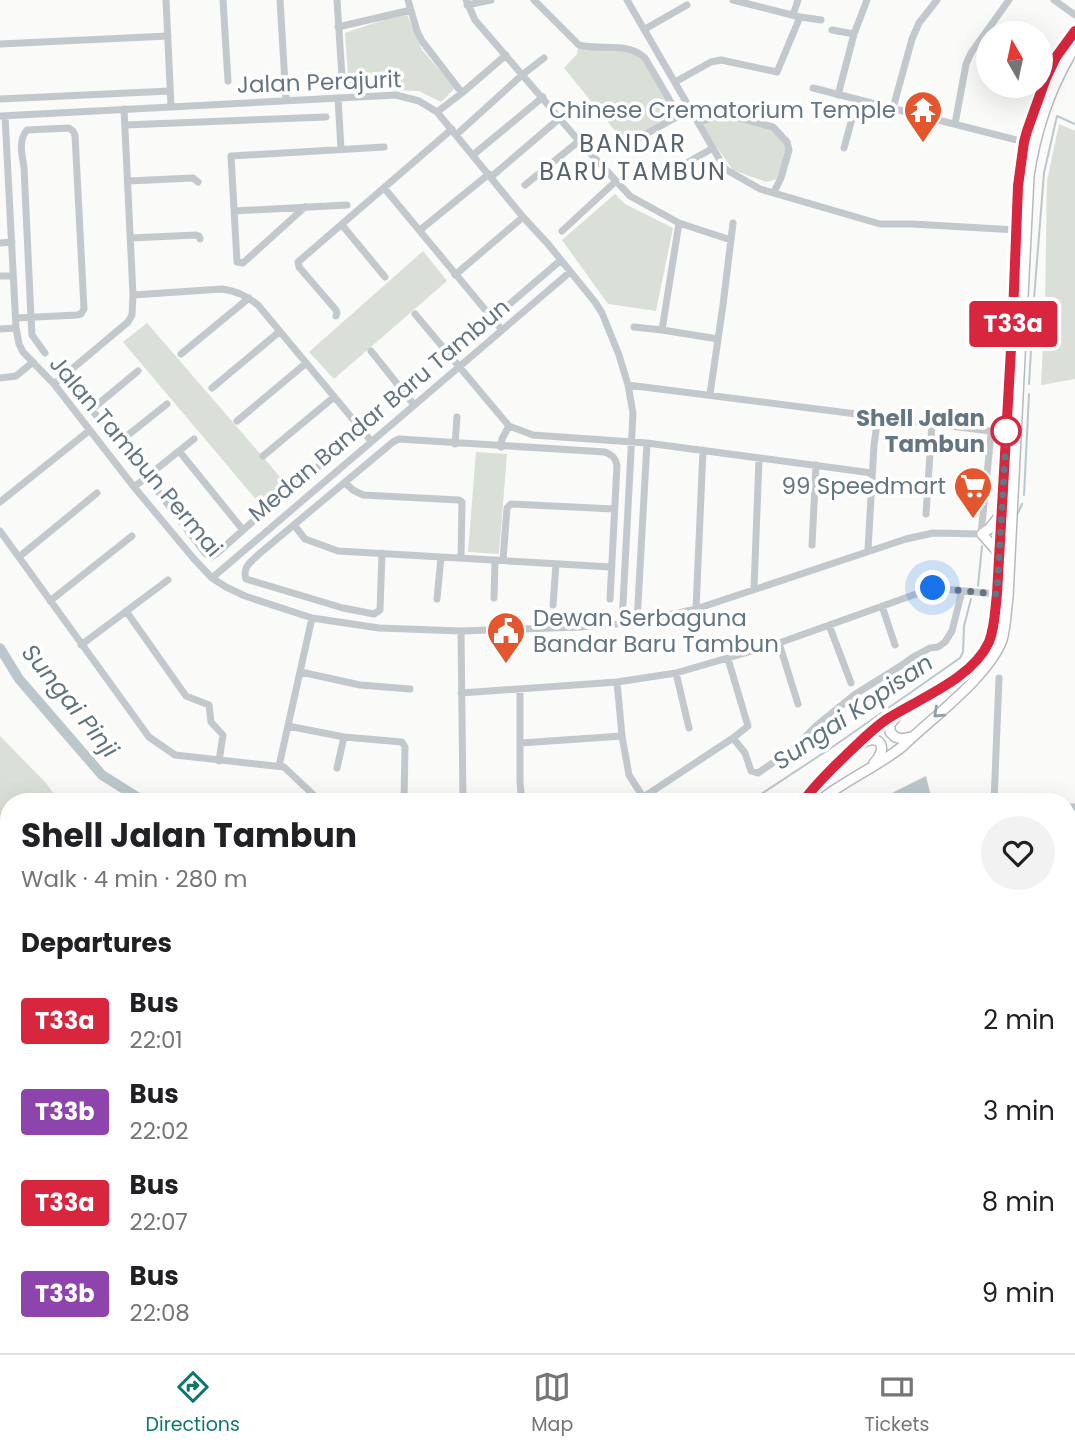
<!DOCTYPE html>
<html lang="en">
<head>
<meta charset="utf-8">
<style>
  :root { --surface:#fff; --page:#f2f2f2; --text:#202124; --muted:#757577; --line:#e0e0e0; --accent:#0f766e }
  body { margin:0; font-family:Poppins,sans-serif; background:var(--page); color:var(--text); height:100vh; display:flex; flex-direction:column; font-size:26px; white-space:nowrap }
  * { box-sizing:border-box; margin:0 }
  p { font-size:23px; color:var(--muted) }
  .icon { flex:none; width:38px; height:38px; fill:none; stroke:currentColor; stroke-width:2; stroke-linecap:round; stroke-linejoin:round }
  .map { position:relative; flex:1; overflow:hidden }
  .sheet { position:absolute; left:0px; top:793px; width:1076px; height:562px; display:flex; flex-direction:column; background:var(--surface); border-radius:28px 28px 0 0; box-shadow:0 7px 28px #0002 }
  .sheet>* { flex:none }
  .badge { padding:0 14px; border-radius:5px; font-size:24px; line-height:46px }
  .needle { width:46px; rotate:351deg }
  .controls { position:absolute; left:976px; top:21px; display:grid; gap:14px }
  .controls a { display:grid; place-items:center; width:77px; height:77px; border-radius:50%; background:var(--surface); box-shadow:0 7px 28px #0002; font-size:35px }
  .you { position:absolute; width:35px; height:35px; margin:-18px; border:5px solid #fff; border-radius:50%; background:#1a73e8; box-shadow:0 0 0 10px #1a73e833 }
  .map>.badge { position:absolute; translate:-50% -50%; box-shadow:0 0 0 4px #fff }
  h2 { padding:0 21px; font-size:26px; line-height:63px }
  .round { display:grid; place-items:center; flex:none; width:74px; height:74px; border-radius:37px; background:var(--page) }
  .head { display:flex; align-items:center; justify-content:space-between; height:119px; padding:0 21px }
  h1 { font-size:33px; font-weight:700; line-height:52px }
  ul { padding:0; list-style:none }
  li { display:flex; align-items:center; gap:21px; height:91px; padding:0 21px }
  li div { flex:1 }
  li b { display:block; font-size:26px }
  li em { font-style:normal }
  li .badge { min-width:77px; font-weight:700; text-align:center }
  .dock { display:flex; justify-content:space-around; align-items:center; height:98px; border-top:2px solid var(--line); background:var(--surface); font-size:19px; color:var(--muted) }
  .dock a { display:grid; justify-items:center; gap:4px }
  .dock .current { color:var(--accent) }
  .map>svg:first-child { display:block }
  .green { fill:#dadfd7 }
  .water { fill:#bbc7cb }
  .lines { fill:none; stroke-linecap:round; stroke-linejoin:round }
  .stream { stroke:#bbc7cb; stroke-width:2 }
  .river { stroke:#bbc7cb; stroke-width:10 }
  .major-casing { stroke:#b5babe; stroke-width:12 }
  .minor { stroke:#c3c8cc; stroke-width:7 }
  .major { stroke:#fff; stroke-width:9 }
  .oneway { stroke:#939fa8 }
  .line-casing { stroke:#fff; stroke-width:16 }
  .line { stroke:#d7263d; stroke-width:10 }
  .walk { stroke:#657683; stroke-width:7; stroke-dasharray:0 12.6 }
  .stop-dot { fill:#fff; stroke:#d7263d; stroke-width:3.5 }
  .labels { text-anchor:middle; stroke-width:7; stroke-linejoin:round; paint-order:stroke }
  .street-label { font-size:23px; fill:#657683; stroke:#fff }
  .poi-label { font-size:23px; fill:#657683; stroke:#fff; text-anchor:end }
  .stop-label { font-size:23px; font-weight:bold; fill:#657683; stroke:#fff; text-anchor:end }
  .neighbourhood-label { font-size:24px; letter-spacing:2px; fill:#57646e; stroke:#fff }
  .water-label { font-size:24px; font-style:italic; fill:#60757c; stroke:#fff }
</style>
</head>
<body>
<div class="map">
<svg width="1075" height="1353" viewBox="0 0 1075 1353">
  <rect width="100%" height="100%" fill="#fafaf8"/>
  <path class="green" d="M406,12L422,50L455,88L441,102L419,91L349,89L345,33Z
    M579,45L639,52L679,116L625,143L564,68L577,54Z
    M724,114L773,127L789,150L781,178L766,182L733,170L699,122Z
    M1059,124L1075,131V379L1041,385L1045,306L1047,181Z
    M615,194L625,204L673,228L656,311L608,304L562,240Z
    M423,251L447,281L334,379L309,352Z
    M147,323L294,493L269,515L123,342Z
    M476,452L507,454L499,554L468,552Z
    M0,736L46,783L59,801L9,802V1213L0,1212Z
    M1068,1062L1075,1066V1180L1068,1172Z
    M1075,1205V1335L1068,1309V1208Z"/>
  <path class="water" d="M926,776L932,801H876Z"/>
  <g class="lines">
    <path class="stream" d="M1029,384L1034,299L1044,173L1057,116L1075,124
      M1024,495L1029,394
      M1018,513L1022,504
      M978,586L982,546
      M749,802L831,748L960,658L963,652L964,626L971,599"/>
    <path class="river" d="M0,648L19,679L102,775L145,802
      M611,1346L615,1353"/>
    <defs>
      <path id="major" d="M998,557L996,550L982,534L989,529L1001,514
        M896,717L890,724V732L895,737L902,739L912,737
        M861,744C880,732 889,748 874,763
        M803,802C815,784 832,769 847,754C860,742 872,729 887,719C920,698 972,679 989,642C995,627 995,610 997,594L1013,314L1019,185L1024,142L1027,131L1046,78L1056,57L1075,31
        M818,802C845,780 877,767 903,746C932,718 989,676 1002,640C1006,626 1006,611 1008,597L1029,176C1036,129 1050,87 1075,47
        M0,1254H9
        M0,1265H9
        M838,1346L841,1353
        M845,1346L848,1353"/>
    </defs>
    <use href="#major" class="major-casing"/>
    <path class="minor" d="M166,0L171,106
      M223,0L228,81
      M280,0L286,100
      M337,0L342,77
      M408,0L417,31L422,41L462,93
      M466,0L475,20L579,141L630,196L679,223L731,240
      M534,0L579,45C601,51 627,41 645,58L679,116
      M627,0L725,169L760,189L880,224H912L1017,230
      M733,0L800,17L821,20
      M1054,0L1075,15
      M467,5L491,0
      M793,15L798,0
      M338,27L411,10
      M645,29L687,5
      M832,30L854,34
      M0,44L168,36
      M675,82L711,62L721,60L777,72L800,17
      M813,88L1024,142
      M838,95L854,34L867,0
      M338,98L341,149
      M0,99L170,91
      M893,108L912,39L919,23L937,0
      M437,112L462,93L506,55
      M1,116L396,95L419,101L437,112L523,217L548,244L595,302L602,313L619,355L628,385L633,413L622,623
      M5,116L16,328L19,344L23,352L54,384L134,487L194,559L212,578L226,587L245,596L312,618L379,628L461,631L580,627L637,622L696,609L906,539L933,533L982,534
      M699,122L724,114L773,127L787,142L789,150L781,178L774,192
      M955,124L966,64L971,53L1009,0
      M125,125L326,117
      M456,135L522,75L544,58
      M630,143L691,109
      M844,148L857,100
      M473,155L543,97
      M669,173L713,148
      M491,177L560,118
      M128,181L193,178L198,182
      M525,185L579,141
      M385,189L502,330
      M305,207L243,263L237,262L231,156L384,147
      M234,211L347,205
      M679,223L662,330L718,339
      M342,225L385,277
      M420,230L489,174
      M562,231L616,181
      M131,238L196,235L199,236L200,239
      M0,243L12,242
      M455,275L523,217
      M0,276H13
      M133,295L222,289C237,291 246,296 258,305L371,441
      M415,314L509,426L533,435L647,443L872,473
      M336,316L337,313L336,310L299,267L298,262L452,129
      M16,318L77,315L81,314L84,309L75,135L73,131L69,128L27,130C18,140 22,155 24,167L31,318L32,335L45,353
      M492,319L561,260
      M634,327L662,330
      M0,329L16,328
      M371,351L414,405
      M181,354L249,298
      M64,376L146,476L206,554L211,557L216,554L258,517
      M0,378L16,376L33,362
      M54,384L128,322L132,315L133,295L124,109
      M628,385L990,431L991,434L981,534
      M212,388L279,332
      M710,394L723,305L733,223
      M91,410L138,371
      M237,421L305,364
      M118,443L167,404
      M455,444L457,417
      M501,447L502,439L509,426
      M179,451L243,530
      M263,456L334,397
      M345,483L353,490L363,495L459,500L462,502L461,558
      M134,487L194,439
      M293,487L362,432
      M0,502L90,430
      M926,514L932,424
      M294,525L305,539L338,551L611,567
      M0,531L149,737L175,755L284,767L321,802
      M812,545L816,465
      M868,550L874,445L878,417
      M382,553L380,610L374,614L343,608L246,579C242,567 251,562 259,554L393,442L399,439L605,452C612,455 615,457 617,465L610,599
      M19,557L97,493
      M503,560L507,508L511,504L614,509
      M212,578L570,272
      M754,589L759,458
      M494,598L495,560
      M437,599L441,557
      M50,601L132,536
      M553,605L556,564
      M882,606L895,645
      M696,609L703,450
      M126,611L186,696L209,705L211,722L223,735L219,761
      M637,622L647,443
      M829,625L851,683
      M461,631L463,802
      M779,643L798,704
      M81,645L168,580
      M301,672L360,685L410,689
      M676,673L689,728
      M617,682L622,736L629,775L643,797
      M520,689V782L522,802
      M461,693L617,682L676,673L779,643L933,588L997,594
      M288,726L344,737L402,742L405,747L404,802
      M733,738L745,753L751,771L758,773L793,749L816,726L854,695L902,665L913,657L930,648L938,647L945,642L952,631L962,591
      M521,743L622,736
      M279,766L312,618
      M337,768L344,737
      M636,802L733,738L748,726L728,659
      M994,802L999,678
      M1068,807H1075
      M1068,1002L1075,1005
      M0,1280H9
      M0,1334L9,1335
      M1068,1339L1071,1353
      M309,1346L311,1353
      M347,1346L349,1353
      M599,1346L603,1353
      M702,1346L704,1353
      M726,1347L729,1346
      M38,1353L39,1346
      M101,1353L102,1346
      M554,1353L572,1346
      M587,1353L588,1346
      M635,1353L648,1346
      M937,1353L956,1346"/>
    <use href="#major" class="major"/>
  </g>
  <defs><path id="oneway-chevron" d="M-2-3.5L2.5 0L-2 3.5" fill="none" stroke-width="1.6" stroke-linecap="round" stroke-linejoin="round" transform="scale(1.75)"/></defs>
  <use class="oneway" href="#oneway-chevron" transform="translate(938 713) rotate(137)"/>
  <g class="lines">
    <defs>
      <path id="line" d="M803,802C815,784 832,769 847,754C860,742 872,729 887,719C920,698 972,679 989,642C995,627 995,610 997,594L1013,314L1018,186L1024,142L1027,131L1046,78L1056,57L1075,31"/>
    </defs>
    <use href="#line" class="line-casing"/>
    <use href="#line" class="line"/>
    <path class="walk" d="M933,588L997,594L1007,422L1006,431"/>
  </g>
  <defs>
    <symbol id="temple-pin" viewBox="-11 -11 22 30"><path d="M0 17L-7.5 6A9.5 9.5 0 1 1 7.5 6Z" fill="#e4572e" stroke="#fff"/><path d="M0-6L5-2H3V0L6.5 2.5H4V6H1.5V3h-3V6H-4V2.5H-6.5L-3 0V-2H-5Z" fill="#fff"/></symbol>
    <symbol id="supermarket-pin" viewBox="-11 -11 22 30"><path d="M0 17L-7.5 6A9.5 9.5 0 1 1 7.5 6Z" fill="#e4572e" stroke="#fff"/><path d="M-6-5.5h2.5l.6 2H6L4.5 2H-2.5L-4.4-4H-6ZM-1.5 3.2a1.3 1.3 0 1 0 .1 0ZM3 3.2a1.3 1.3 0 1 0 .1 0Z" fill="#fff"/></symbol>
    <symbol id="civic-pin" viewBox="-11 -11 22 30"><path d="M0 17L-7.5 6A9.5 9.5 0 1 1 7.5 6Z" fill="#e4572e" stroke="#fff"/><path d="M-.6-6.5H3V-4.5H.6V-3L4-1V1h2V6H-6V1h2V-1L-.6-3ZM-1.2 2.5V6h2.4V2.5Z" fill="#fff"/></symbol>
  </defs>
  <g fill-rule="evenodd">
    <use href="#temple-pin" x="901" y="88" width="44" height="60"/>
    <use href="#supermarket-pin" x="951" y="464" width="44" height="60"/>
    <use href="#civic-pin" x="484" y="609" width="44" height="60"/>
  </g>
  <circle class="stop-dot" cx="1006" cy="431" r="14"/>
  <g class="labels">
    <g class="street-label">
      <text transform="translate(319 82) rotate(-2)" y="8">Jalan Perajurit</text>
      <text transform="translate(379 410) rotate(-40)" y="8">Medan Bandar Baru Tambun</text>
      <text transform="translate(136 456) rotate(50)" y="8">Jalan Tambun Permai</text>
    </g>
    <g class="poi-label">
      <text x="896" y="118">Chinese Crematorium Temple</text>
      <text x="946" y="494">99 Speedmart</text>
      <text x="533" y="626" text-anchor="start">Dewan Serbaguna<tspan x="533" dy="26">Bandar Baru Tambun</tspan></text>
    </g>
    <g class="stop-label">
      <text x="985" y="426">Shell Jalan<tspan x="985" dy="26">Tambun</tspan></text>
    </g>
    <g class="neighbourhood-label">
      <text x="633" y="152">BANDAR<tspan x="633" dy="28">BARU TAMBUN</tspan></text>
    </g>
    <g class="water-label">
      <text transform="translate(70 701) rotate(51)" y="8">Sungai Pinji</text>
      <text transform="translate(853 712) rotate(-34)" y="8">Sungai Kopisan</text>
    </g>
  </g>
</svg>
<div class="controls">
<a><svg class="needle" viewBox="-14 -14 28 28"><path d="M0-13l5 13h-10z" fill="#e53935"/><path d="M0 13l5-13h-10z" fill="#757577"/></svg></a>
</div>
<div class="you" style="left:933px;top:588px"></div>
<b class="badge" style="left:1013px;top:324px;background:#d7263d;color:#fff">T33a</b>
<section class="sheet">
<div class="head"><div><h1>Shell Jalan Tambun</h1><p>Walk · 4 min · 280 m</p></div><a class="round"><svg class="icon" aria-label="heart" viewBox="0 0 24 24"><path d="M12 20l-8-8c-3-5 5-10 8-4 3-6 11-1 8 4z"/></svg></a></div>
<h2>Departures</h2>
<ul>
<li><span class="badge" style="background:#d7263d;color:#fff">T33a</span><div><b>Bus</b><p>22:01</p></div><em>2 min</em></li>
<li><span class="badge" style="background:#8e44ad;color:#fff">T33b</span><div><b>Bus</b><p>22:02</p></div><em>3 min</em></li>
<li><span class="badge" style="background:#d7263d;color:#fff">T33a</span><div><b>Bus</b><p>22:07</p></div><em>8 min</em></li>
<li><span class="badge" style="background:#8e44ad;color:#fff">T33b</span><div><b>Bus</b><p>22:08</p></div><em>9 min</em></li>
</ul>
</section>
</div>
<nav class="dock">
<a class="current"><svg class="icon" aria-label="directions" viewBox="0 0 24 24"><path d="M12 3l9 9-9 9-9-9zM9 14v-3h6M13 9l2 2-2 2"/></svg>Directions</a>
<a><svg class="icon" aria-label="map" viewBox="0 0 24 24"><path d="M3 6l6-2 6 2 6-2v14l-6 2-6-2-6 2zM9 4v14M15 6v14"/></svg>Map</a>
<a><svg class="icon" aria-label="tickets" viewBox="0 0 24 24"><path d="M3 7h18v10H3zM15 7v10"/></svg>Tickets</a>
</nav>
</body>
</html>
